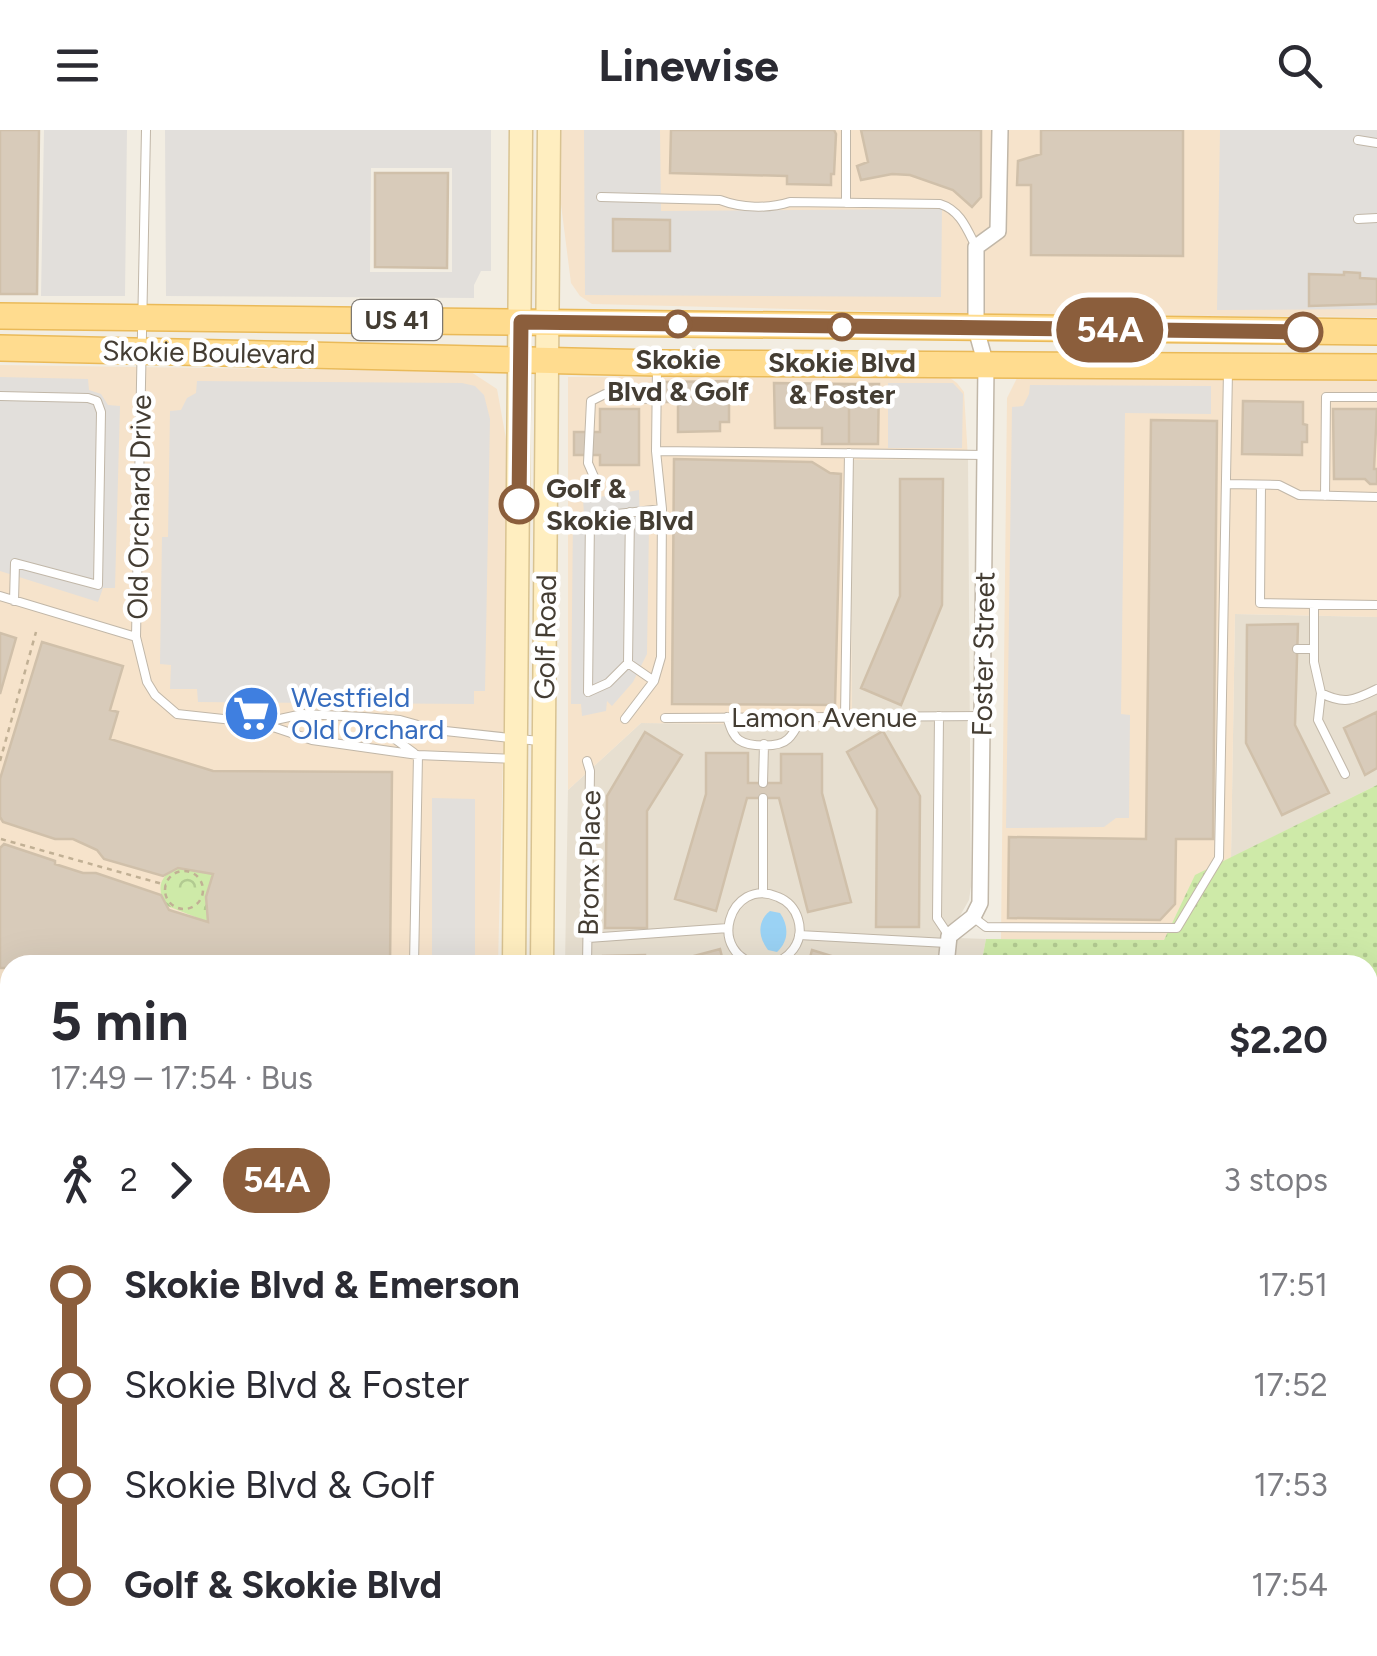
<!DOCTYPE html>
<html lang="en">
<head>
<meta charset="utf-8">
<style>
  :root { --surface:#fff; --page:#f2f2f3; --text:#2b2b33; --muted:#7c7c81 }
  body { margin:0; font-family:Figtree,sans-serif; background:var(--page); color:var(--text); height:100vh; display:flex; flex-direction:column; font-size:38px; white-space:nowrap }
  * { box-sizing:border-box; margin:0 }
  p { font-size:32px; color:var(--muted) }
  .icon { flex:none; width:55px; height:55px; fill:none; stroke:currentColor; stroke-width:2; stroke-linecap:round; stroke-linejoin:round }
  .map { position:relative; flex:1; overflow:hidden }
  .side { position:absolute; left:0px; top:825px; width:1378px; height:702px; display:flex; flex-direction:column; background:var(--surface); border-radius:30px 30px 0 0; box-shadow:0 10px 40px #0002 }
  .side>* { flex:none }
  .badge { padding:0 20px; border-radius:32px; font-size:35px; line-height:65px }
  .map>.badge { position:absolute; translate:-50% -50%; box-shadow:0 0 0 5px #fff }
  .legs { display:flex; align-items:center; gap:15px; height:110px; padding:0 50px; font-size:32px }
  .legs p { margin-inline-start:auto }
  .headline { display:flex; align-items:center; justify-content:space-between; height:170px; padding:0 50px }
  h1 { font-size:55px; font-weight:700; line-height:75px }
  ul { padding:0 50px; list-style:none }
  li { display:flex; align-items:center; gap:35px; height:100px; font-size:38px }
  li i { display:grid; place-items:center; width:15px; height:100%; margin:0 12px; background:currentColor }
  li i::after { content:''; width:25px; height:25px; margin:-12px; border:8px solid; border-radius:50%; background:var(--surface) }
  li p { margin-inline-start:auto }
  li:first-child i { background:linear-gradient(#0000 50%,currentColor 0) }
  li:last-child i { background:linear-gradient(currentColor 50%,#0000 0) }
  header { display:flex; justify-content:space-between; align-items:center; height:130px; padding:0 50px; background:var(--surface); font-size:45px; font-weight:700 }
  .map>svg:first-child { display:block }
  .residential { fill:#e7dfd0 }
  .commercial { fill:#f6e3cb }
  .grass { fill:url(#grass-dots) }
  .forest { fill:url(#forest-crowns) }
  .parking { fill:#e2dfdb; fill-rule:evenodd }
  .water { fill:#9ad2f4 }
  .building { fill:#d8cbba; stroke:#d0c0aa; stroke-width:2.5 }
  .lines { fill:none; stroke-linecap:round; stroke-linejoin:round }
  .lane-casing { stroke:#c1b7a8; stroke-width:10 }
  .street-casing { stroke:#c1b7a8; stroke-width:18 }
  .secondary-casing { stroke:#d9c391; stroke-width:25 }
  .primary-casing { stroke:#eaba59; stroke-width:28 }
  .path { stroke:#c1b095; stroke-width:2.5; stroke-dasharray:5 5; stroke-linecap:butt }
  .lane { stroke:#fff; stroke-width:8 }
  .street { stroke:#fff; stroke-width:15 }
  .secondary { stroke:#ffeec0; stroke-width:22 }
  .primary { stroke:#ffdc8f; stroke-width:25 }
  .line-1-casing { stroke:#fff; stroke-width:22 }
  .line-1 { stroke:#8b5e3c; stroke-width:15 }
  .stop-1-dot { fill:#fff; stroke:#8b5e3c; stroke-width:5 }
  .labels { text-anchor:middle; stroke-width:9; stroke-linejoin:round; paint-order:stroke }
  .shield { fill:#fff; stroke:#7c7770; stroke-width:2.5 }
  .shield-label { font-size:25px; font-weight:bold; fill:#443d33 }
  .street-label { font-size:28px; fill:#443d33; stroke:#fff }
  .stop-label { font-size:28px; font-weight:bold; fill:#443d33; stroke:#fff }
  .shop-label { font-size:28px; fill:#366cbe; stroke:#fff; text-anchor:start }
</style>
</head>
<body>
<header><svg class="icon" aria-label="menu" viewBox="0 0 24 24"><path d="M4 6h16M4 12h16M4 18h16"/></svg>Linewise<svg class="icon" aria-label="search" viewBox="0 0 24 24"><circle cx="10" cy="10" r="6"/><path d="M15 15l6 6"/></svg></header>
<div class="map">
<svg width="1377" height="1526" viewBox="0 0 1377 1526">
  <defs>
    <pattern id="grass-dots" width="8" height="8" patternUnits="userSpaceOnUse" patternTransform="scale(2.5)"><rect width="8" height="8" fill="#ceeaa8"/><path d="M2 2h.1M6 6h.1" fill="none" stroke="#b2ca91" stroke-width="1.8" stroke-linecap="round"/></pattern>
    <pattern id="forest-crowns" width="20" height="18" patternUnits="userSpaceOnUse" patternTransform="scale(2.5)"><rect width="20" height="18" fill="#ceeaa8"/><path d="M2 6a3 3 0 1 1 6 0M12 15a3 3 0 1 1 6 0" fill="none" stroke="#b2ca91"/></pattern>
  </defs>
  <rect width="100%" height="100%" fill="#f2ede2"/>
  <path class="residential" d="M850,329H968L971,756L969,770L957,791V808L986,809L981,835H565L568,660L641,593L852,595Z
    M1235,484L1377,487V655L1231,728Z
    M1368,1031H1377V1526H555V1518H1368Z
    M0,1327H10V1518H502V1526H0Z"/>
  <path class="commercial" d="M559,0H1377V187L987,184L592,174L580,166L571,153L558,51Z
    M0,235L471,242L497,259L510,331L498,835H10V1114L0,1115Z
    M1018,246L1377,251V487L1235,484L1231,728L1195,746L1164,810L1001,809L1007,268Z
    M568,247L950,248L957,253L964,262L968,329L850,330L852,595L641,593L568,660Z"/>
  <path class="grass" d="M1377,655V1031L1368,1030V835H981L986,809L1164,810L1195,745Z
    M10,1114V1297H0V1115Z"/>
  <path class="forest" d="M178,738L213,744L206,767L208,792L165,775C157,757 159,746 178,738Z"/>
  <path class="parking" d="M44,0H127L125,166H41Z
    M165,0H491V141H481L474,155V168L166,166ZM371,38H452V142H370Z
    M584,0H660L661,81L942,79L941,167L585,165Z
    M1220,0H1377V179L1217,180Z
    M0,247L88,249L89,260L101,264L108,275L120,276L115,458H103L98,472L0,441Z
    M197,251L462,253L475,256L484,265L490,289L485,561H474V574L198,572L197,559H170L171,535L160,534L162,407H168L170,281L181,280L187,268L196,263Z
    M888,253H953L963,264L962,318H888Z
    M1030,255L1211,256V284L1125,283L1121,584L1130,585L1129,688H1116L1104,697L1006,698L1012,277L1023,276L1029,264Z
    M639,360L640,394L649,395L647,524L633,552L612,576L607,571L606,581L582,586L581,574H571L573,387L584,383L583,370Z
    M432,668L475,669V835H432Z
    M0,921H10V1071L0,1076Z"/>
  <path class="water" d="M770,781L780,783C789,796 789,811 777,822L768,820C758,807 757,791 770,781Z"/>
  <path class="building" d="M0,0H39L37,164H0Z
    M671,0H834L836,4L834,44H831V55L787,54V46L670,43Z
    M861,0H981V67L972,77L953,60L910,45L892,44L861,50L857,36L868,32Z
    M1041,0H1183V126L1031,125V55H1017L1018,31L1041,24Z
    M375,43H448L447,138L375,137Z
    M613,89L670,90V121H613Z
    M1344,142L1360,143V148L1377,149V174L1309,176V144L1344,145Z
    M729,251V292H720V301L678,302V272H664V252Z
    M774,253L849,254V314H822V298H775Z
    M849,254H879L878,314H849Z
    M1243,271L1303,272V294L1307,295V312H1302V325L1242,324Z
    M600,279H639V335H600V325H574V302H600Z
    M1333,279H1377L1374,339H1377V354H1370L1365,349H1334Z
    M1151,290L1217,291L1213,709H1176L1175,774L1160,790L1008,788L1009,707L1146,709Z
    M674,329L812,332L830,343L841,344L835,575L672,574Z
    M900,349H943L942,475L901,575L861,558L900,466Z
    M1298,494L1295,595L1329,663L1282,685L1246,613L1247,495Z
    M0,503L16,508L0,564Z
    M42,512L123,536L110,580L118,582L110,609L213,641L392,642L390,835H10V838H0V718L4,714L55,731V734L83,743H96L161,765L169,780L208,792L206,767L213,744L178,738L163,746L104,729L97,720L73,709H55L3,692L0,687V649Z
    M1377,582V638L1365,645L1344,598Z
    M883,601L920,666L919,797H876L877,679L847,622Z
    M645,602L682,625L647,681V798H605L607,666Z
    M706,623H748V653H781V624H822V663L851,772L808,782L779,668H747L716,781L675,769L706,664Z
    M720,819L724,835H680L679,830Z
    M812,820L854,833L853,835H808Z
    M645,825V835H603V826Z
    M888,831H930V835H888Z
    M1368,1054H1375V1080H1368Z
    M1369,1144H1377V1178H1369Z
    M1371,1258H1377V1289H1371Z
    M1371,1367H1377V1403H1371Z
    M1368,1477H1377V1508H1368Z"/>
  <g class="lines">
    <defs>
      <path id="lane" d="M146,0L136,507L147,552L155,565L177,584L261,593L312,610L418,625L515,629
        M1358,10L1377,13
        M601,67L720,70C741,78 768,79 790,72L940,74C960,80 967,99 976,117
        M846,73V0
        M1358,89L1377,88
        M0,266L88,268L97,271L101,282L98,455L15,433L14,471
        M656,321L985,325
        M1226,354L1279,355L1299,365L1377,367
        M1261,355L1260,473L1377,475
        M598,356L588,333L591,271L605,264L656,270
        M1325,366L1326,267H1377
        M630,382L628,533L608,553L588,562L590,387L662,379
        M0,466L136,507
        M1314,474V532L1321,563C1344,575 1355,570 1377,559
        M1297,519H1314
        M628,533L654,551
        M1321,563L1318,590L1345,644
        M939,586L937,788L949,806
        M727,587C730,595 732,605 739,610C749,617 779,618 788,609C794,604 798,594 802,587
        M845,587L849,323
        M665,588L983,586
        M625,589L654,551L661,527L662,379L656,321L657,237
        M369,590L414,623
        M266,592L303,584L364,587L400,590L436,600L539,611
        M587,631L590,641L587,835
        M763,653L764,614
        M763,763V668
        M973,787L986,797L1177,798L1219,728L1228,241
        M799,805L947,813
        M588,808L728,798
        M414,835L418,625
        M762,835C704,827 729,745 778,767C788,771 795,779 798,789C805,812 789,831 767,835
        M0,909H10
        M1368,1218L1377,1219
        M1368,1439H1377
        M641,1526V1518"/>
      <path id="street" d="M946,835L949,806L973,787L980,773L986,235L976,199V117L998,101L1000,0
        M1368,1110H1377
        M1368,1327L1377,1328
        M85,1518V1526
        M974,1526V1518"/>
      <path id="secondary" d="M514,835L521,0
        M542,835L549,0
        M0,1093L10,1090
        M0,1305H10
        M529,1518V1526"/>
      <path id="primary" d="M0,186L1377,202
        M0,218L657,233L1377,237"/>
    </defs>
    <use href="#lane" class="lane-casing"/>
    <use href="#street" class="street-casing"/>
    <use href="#secondary" class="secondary-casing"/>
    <use href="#primary" class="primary-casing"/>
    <path class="path" d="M0,631L36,502
      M1,709L166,755
      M165 760a19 19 0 1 1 38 0a19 19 0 1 1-38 0Z"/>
    <use href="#lane" class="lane"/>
    <use href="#street" class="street"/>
    <use href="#secondary" class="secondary"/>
    <use href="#primary" class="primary"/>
  </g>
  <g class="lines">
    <defs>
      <path id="line-1" d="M519,374L521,192L1303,202"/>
    </defs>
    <use href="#line-1" class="line-1-casing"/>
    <use href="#line-1" class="line-1"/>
  </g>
  <defs>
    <symbol id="supermarket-disc" viewBox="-11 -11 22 22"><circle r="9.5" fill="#3f7fe0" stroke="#fff"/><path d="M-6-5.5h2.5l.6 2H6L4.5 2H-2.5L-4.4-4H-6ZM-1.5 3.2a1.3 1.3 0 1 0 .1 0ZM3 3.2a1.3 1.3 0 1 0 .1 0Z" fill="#fff"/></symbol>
  </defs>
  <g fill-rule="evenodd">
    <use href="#supermarket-disc" x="220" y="552" width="63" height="63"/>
  </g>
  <g class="stop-1-dot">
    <circle cx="678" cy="194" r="12"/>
    <circle cx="842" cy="197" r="12"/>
    <circle cx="1303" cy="202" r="18"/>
    <circle cx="519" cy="374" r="18"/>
  </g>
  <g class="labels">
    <rect class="shield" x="352" y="170" width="90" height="40" rx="8"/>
    <g class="shield-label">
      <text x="397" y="199">US 41</text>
    </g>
    <g class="street-label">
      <text transform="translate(209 222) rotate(1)" y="10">Skokie Boulevard</text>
      <text transform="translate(139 377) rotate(-89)" y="10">Old Orchard Drive</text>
      <text transform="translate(545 507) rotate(-89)" y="10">Golf Road</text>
      <text transform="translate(983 524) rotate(-89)" y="10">Foster Street</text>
      <text x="824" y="597">Lamon Avenue</text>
      <text transform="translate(589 733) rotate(-89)" y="10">Bronx Place</text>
    </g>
    <g class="stop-label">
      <text x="678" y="239">Skokie<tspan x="678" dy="32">Blvd &amp; Golf</tspan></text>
      <text x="842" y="242">Skokie Blvd<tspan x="842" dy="32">&amp; Foster</tspan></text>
      <text x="546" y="368" text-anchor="start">Golf &amp;<tspan x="546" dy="32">Skokie Blvd</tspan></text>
    </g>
    <g class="shop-label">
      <text x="291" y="577">Westfield<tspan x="291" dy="32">Old Orchard</tspan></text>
    </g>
  </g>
</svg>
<b class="badge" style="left:1110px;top:200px;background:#8b5e3c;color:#fff">54A</b>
<section class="side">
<div class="headline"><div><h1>5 min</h1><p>17:49 – 17:54 · Bus</p></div><b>$2.20</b></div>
<div class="legs"><svg class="icon" aria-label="walk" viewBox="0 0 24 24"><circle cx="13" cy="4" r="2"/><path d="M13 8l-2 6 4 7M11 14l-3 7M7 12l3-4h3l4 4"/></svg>2<svg class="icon" aria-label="forward" viewBox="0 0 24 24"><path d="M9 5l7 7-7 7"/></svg><b class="badge" style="background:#8b5e3c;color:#fff">54A</b><p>3 stops</p></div>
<ul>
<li><i style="color:#8b5e3c"></i><b>Skokie Blvd &amp; Emerson</b><p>17:51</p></li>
<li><i style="color:#8b5e3c"></i><span>Skokie Blvd &amp; Foster</span><p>17:52</p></li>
<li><i style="color:#8b5e3c"></i><span>Skokie Blvd &amp; Golf</span><p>17:53</p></li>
<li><i style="color:#8b5e3c"></i><b>Golf &amp; Skokie Blvd</b><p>17:54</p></li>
</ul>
</section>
</div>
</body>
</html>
